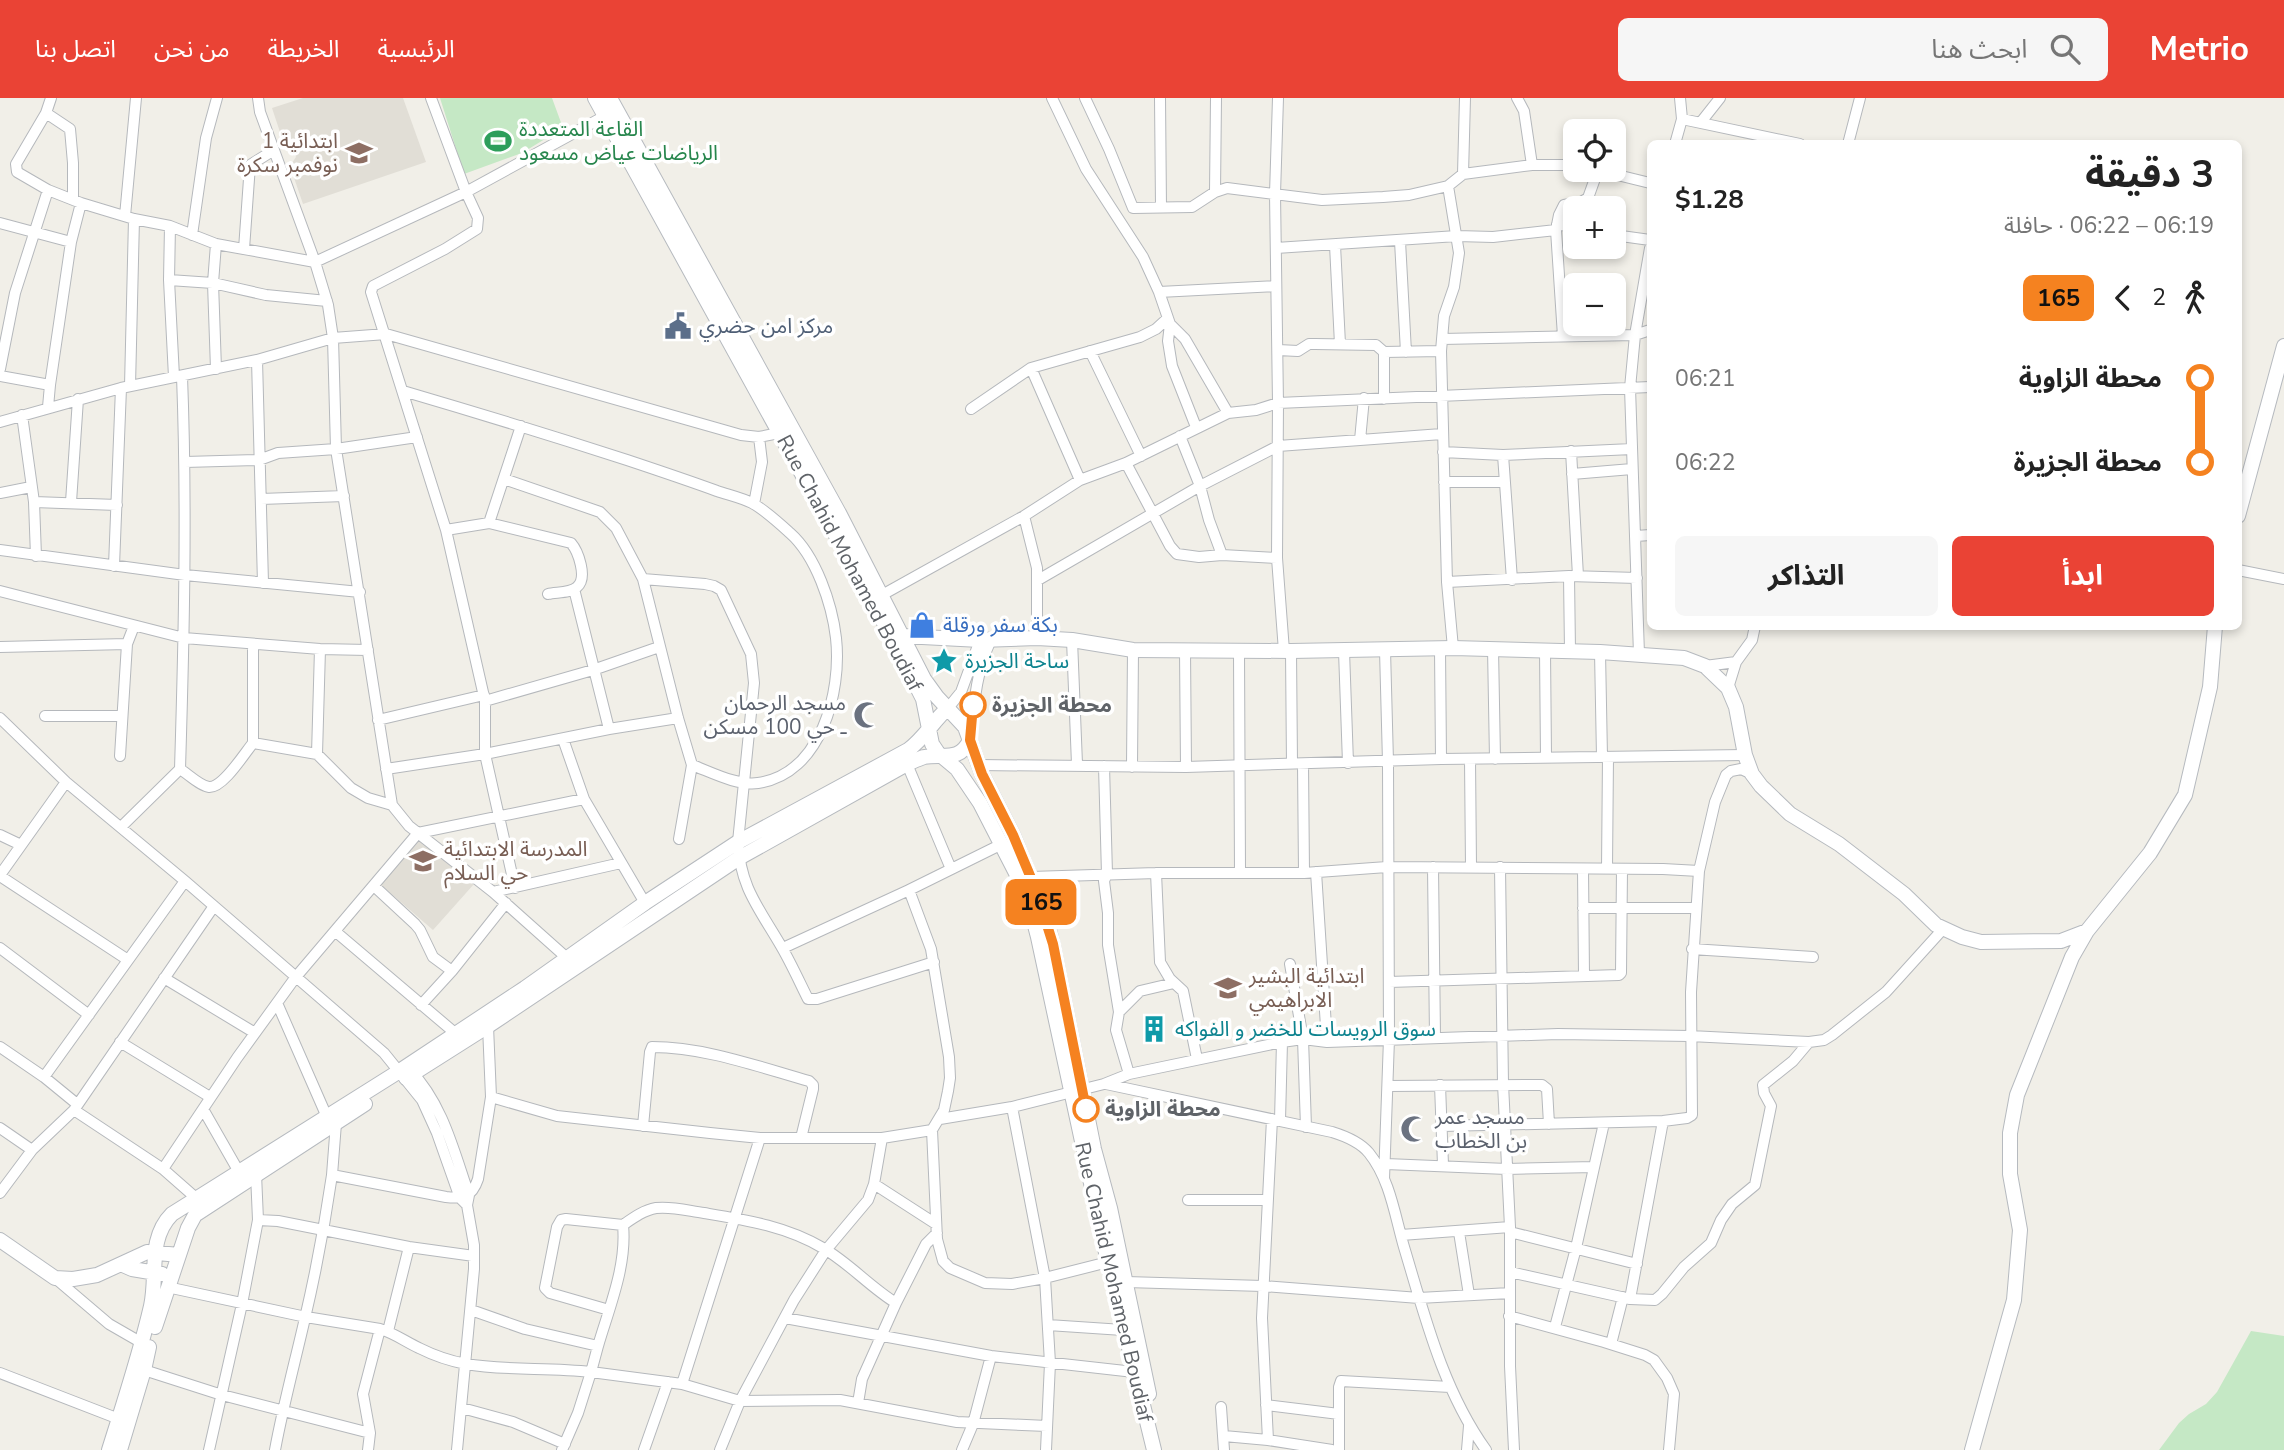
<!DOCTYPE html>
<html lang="ar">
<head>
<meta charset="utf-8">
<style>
  :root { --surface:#fff; --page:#f6f6f6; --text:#222; --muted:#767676; --accent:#ea4335 }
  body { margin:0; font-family:"Nunito Sans","Noto Sans Arabic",sans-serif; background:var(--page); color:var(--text); direction:rtl; height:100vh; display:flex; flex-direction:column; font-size:26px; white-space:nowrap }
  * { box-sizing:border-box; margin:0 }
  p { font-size:23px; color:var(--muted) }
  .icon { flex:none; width:38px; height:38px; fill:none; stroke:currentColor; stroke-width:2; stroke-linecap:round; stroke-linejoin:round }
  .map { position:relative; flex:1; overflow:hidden; direction:ltr }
  .details { position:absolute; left:1647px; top:42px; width:595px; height:490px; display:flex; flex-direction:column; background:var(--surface); border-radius:10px; box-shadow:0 4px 10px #0003; direction:rtl }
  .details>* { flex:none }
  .badge { padding:0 14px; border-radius:10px; font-size:24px; line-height:46px }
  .tools { position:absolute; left:1563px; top:21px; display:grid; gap:14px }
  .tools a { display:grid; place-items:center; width:63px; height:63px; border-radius:10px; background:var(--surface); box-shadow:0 4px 10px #0003; font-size:35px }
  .map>.badge { position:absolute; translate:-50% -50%; box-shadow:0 0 0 4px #fff }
  .legs { display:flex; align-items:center; gap:10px; height:77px; padding:0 28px; font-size:23px }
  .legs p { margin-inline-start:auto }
  .overview { display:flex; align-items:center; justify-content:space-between; height:119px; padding:0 28px }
  h1 { font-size:38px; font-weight:700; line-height:52px }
  .button { display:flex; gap:14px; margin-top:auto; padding:14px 28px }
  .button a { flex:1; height:80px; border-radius:10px; background:var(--accent); color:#fff; font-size:28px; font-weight:700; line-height:80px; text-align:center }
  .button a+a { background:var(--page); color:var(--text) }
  ul { padding:0 28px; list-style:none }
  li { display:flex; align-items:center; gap:24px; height:84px; font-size:26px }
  li i { display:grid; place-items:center; width:10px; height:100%; margin:0 9px; background:currentColor }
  li i::after { content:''; width:18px; height:18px; margin:-9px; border:5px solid; border-radius:50%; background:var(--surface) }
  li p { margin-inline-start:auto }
  li:first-child i { background:linear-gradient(#0000 50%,currentColor 0) }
  li:last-child i { background:linear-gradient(currentColor 50%,#0000 0) }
  header { display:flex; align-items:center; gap:42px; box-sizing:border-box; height:98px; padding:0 35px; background:var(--accent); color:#fff }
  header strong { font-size:33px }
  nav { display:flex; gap:38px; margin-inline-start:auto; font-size:24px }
  .search { width:490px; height:63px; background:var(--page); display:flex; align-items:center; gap:18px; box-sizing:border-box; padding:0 24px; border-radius:10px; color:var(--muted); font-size:26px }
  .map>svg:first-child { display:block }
  .education { fill:#e1ded6 }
  .green { fill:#c5e8c5 }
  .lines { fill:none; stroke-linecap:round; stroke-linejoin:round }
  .street-casing { stroke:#b5b8bc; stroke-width:12 }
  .secondary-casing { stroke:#b6babf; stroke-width:16 }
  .street { stroke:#fff; stroke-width:10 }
  .secondary { stroke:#fff; stroke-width:14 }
  .line-1-casing { stroke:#fff; stroke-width:16 }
  .line-1 { stroke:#f58220; stroke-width:10 }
  .stop-1-dot { fill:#fff; stroke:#f58220; stroke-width:3.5 }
  .labels { text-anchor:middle; stroke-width:7; stroke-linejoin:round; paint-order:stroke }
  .leisure-label { font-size:21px; fill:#27864d; stroke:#fff; text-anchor:start }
  .education-label { font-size:21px; fill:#785e54; stroke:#fff; text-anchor:start }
  .service-label { font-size:21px; fill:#4e5e75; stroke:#fff; text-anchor:start }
  .street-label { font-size:21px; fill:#5f6368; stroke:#fff }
  .shop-label { font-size:21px; fill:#366cbe; stroke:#fff; text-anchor:start }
  .culture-label { font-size:21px; fill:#0d838f; stroke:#fff; text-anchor:start }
  .worship-label { font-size:21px; fill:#5b616d; stroke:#fff; text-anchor:end }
  .stop-label { font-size:21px; font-weight:bold; fill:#5f6368; stroke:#fff; text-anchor:start }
</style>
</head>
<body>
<header>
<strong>Metrio</strong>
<div class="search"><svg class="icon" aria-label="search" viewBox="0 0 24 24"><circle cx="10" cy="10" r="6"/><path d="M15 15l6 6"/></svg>ابحث هنا</div>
<nav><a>الرئيسية</a><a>الخريطة</a><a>من نحن</a><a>اتصل بنا</a></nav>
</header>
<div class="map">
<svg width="2284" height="1352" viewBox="0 0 2284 1352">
  <rect width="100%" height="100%" fill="#f1efe8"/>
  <path class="education" d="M303,0H403L426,64L303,106L290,68L296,59L293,51L284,46L272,10Z
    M418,739L474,786L433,832L380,786Z"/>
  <path class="green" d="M440,0H552L563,30L522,55L464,76Z
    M2251,1233L2284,1238V1352H2159L2179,1325L2189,1316L2206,1306L2217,1294Z"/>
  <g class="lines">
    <defs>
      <path id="street" d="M51,0L46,15L16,66L17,74L48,92L81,105L134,121L170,128L216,146L315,164L466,94L478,120L477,131L445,151L373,188L371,194L446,432L485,603V656L515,790
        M258,0L260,14L315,164L328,207L333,240L336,351L392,707L409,728L493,794L567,860
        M431,0L466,94L605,18
        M1052,0L1086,71L1143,159L1159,194L1170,226L1168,243L1172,268L1196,329
        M1085,0L1109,51L1133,110
        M1160,0L1161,109
        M1278,0L1275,96L1278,305L1277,460L1284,553
        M1517,0L1524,13L1532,67
        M46,15L70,31L73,65V102
        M1682,21L1800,46
        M1701,24L1720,0
        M1675,46L1682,21L1680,0
        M1848,46L1860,0
        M1597,72L1650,85
        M1463,76L1465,0
        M1448,88L1459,155L1454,189L1444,218L1441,253L1447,484L1453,550
        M1215,94L1216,0
        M1133,110L1192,109L1215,94L1227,90L1322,102L1383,99L1409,97L1448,88L1463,76L1532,67H1575
        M125,118L136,0
        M0,125L71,144
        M1557,126L1575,130
        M170,128L169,182L174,279
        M192,137L206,40L217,0
        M1614,137L1650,142
        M1400,143L1406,254
        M216,146L213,185L216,271
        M1335,147L1340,246
        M1276,150L1457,138L1493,139L1556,132
        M244,151L250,67L274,52
        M169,182L213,185L266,197L327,203
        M1159,194L1276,188
        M1170,226L1185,241L1228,315
        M1563,238L1556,132L1559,117L1564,107L1581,104L1588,100L1598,72
        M1442,241L1635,237L1650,232
        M1278,252L1298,253L1309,246H1315L1376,247L1384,254L1441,253
        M1090,253L1141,358
        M257,262L263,485
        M1031,270L1080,382
        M0,271L15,195L48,92
        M0,278L50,287L48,309
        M50,287L71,144L81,105
        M130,288L134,121
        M403,293C478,315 553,338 627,362C657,372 687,382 717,393C729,397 742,400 752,405C765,412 779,425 790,435C816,458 832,506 836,540C842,594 821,676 758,685C737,688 711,674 692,667L678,620L643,481L616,430L600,414L504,381
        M1384,301V254
        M971,311L1031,270L1140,239L1156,231L1168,220
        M22,317L34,404L36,458
        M0,324L121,290L257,262L333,240L386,236L741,337L759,339L779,335
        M1180,338L1200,388L1209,422L1222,457
        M1360,342L1364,300
        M1571,353L1578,478
        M1443,354L1503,357L1632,351
        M1503,357L1512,482
        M185,364L259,362L278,355L336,351L417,339
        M1126,365L1170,448L1177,456L1199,459L1222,457L1277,460
        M1572,376L1632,371
        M1444,384H1504
        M0,395L31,389
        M261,401L344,398
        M34,404L117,407
        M71,404L78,301
        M754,406L762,364L759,339
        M1024,418L1037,470V540
        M489,425L521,328
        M446,432L489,425L571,445C578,453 588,480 577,489C571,495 556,494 548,496
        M1636,438L1650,437
        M0,452L185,477L360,494
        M114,468L121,290
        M2238,472L2284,481
        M1569,478L1570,553
        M643,481L705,486L714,488L721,492L751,556L754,585L738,744C740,789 759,810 781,848C791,865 799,883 808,901H817L934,864
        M1038,482L1200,388L1278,348L1442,336
        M1447,484L1569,478L1637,480
        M574,491L609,631
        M0,493L184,540L320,551L368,552
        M882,497L1024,418L1080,382L1126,365L1228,315L1256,312L1278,305L1650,289
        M1072,542L1077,666
        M0,549L127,546
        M1493,550L1495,661
        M1440,551L1441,661
        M1185,552L1186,669
        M1239,553L1240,775
        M1291,553L1292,666
        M1344,553L1348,665
        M1545,553L1546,659
        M1600,554L1602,659
        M1639,556L1630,290L1635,237L1650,150
        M1705,568L1736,564
        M1728,590L1736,564L1752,542L1755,528
        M485,603L593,572L659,549
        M948,610L961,594L980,542
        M45,618H122
        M0,620L66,684L185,783L384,955L422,1002L437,1035L460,1100L467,1107
        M378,622L484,597
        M971,639C974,606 976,573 991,542
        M563,641L584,701L645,805
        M253,645V546
        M317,656L320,551
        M120,658L127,546L134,528
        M1470,661L1471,769
        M907,666L951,771
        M1303,666L1304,775
        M979,667L1186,669L1441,661L1745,657
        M1104,668L1107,776L1104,783L1108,815V847L1119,914L1116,932L1129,976
        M1132,669L1133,552
        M180,671C188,676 200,688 209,689C223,690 244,656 253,645L317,656L351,690L368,700L392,707
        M386,671L485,656L609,631L678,620
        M121,729L180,671C184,540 187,409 182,278
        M0,737L21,747
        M679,741L692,667
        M1433,769L1435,939
        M1500,769L1503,986L1510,1129V1268L1514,1352
        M1583,771L1584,878
        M1607,771L1608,659
        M1316,774L1327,944
        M1156,775L1160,864L1170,881L1183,893L1197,961
        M0,777L66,684
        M0,778L128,862
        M1031,779L1156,775H1304L1387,769L1663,771L1699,773
        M374,788L415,826L420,832L433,859L452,873
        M493,794L621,765
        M1583,810H1695
        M336,834L455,935
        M0,850L89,917
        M783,850L909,792
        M1692,851L1813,859
        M1290,866L1303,941L1306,1029
        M164,880L255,935
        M1389,884L1619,877L1621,875L1622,771
        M277,905L327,1019
        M421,907L452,873L506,805
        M1119,914L1140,893L1174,885
        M120,944L210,999
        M0,949L44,979L77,1006
        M410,972C443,1006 454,1054 469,1097L467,1107L474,1147V1171L457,1352
        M44,979L185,783
        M1106,986L1332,1034C1345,1038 1360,1044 1369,1055C1390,1081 1395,1118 1404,1149C1425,1219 1443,1292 1486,1352
        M1440,987L1443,1067
        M1388,988L1542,987L1547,991L1549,1026
        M491,999L557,1018L710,1035L760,1040H882
        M1012,1009L1045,1180L1050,1265L1046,1352
        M203,1011L239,1074
        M74,1012L163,1071
        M940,1021L1012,1009L1104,986L1129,976L1282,944L1303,941L1327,944L1558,936L1690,938L1809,944L1824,942L1832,937L1886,894L1943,831
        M1280,1022L1282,944
        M336,1025L332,1077L446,1099C463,1101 472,1099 478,1081L491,999L488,928
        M643,1028L650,954L652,949C705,949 759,969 809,983L813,987V991L801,1040
        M1442,1028L1663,1023L1687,1020L1692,1017L1691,894L1699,773L1715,704L1726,677L1731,673L1741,671L1752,676
        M0,1030L32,1052L74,1012L214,808
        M932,1032L937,1141L943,1163L950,1170L985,1185L1012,1186L1045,1180L1108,1164
        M1386,1066L1507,1071L1594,1069
        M1384,1081L1389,941L1388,664L1385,552
        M874,1086L936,1126
        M0,1095L32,1052
        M196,1100L163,1071L237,960L295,880L418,735L584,701
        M1188,1102H1267
        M258,1122L278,1123L409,1149L474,1158
        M623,1127C633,1120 644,1112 656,1110C672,1108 689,1113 704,1115C746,1122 786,1128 823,1150C849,1165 870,1189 896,1205L862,1281L858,1305
        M1459,1134L1469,1197
        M1510,1134L1637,1166
        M1401,1137L1510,1129
        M1510,1174L1630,1201L1655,1202L1662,1196L1684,1169L1711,1145L1721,1122L1732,1106L1755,1087L1771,1008L1764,995L1763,987L1793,963L1809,944
        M55,1180L109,1226L142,1245
        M1126,1184L1263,1188L1419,1200L1510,1195
        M167,1189L306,1219L380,1231L363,1296L370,1335L368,1352
        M1630,1201L1663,1023
        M896,1205L926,1146L937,1135
        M471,1212L525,1231L598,1248C609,1210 627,1168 623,1127L566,1121L561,1122L557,1129L545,1190L550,1195L609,1212
        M1509,1218L1604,1244L1645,1257L1654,1262L1667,1280L1674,1296L1669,1352
        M785,1220L991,1258L1134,1274
        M1048,1227L1123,1232
        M1555,1229L1576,1150L1604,1025
        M380,1231C394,1235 406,1244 419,1250C433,1257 450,1263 466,1266C505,1273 550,1269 591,1274L598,1248
        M388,1233L409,1149
        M1611,1246L1623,1199
        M144,1272L222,1297L370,1335
        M0,1275L119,1321
        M682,1286L760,1040
        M1266,1307L1339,1316
        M1221,1309L1224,1352
        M462,1310L513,1324L565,1346
        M1224,1338L1268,1342L1332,1352
        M1268,1342L1262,1220L1272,1021
        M209,1352L242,1206L258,1122L256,1076
        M275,1352C283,1308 295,1264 305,1220C316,1173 325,1125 332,1077
        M562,1352L578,1315L591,1274L682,1286L740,1303L840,1302L957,1324L1047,1328
        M644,1352L668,1284
        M720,1352L740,1303L794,1202L826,1152L868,1102L874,1086L882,1040L932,1032L944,1012L948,993L950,980L949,959L931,851L909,792L1002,746
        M962,1352L973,1326L991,1258
        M1339,1352V1289L1341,1283L1450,1289
        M1467,1352L1469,1328"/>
      <path id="secondary" d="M595,0L889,534L923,601L932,646L938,655L957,671L980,705L1017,777L1032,816L1038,839L1108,1164L1154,1352
        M610,0L839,415L924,581L937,599L965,629L982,676L1013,737L1044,813L1053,847L1094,1051L1110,1110L1149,1296
        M2238,418L2284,248
        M903,538L980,542L1037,540L1072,542L1133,552L1291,553L1453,550L1600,554L1684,560L1705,568L1728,590L1736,609L1745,657L1752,676L1761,688L1790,716L1839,746L1904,796L1936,827L1962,839L1981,844L2061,843L2087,833
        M406,980L488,928L739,760L907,666C912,664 918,661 924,659C943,655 959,665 970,642
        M0,1142L55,1180L73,1181L97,1177L147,1154L179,1157
        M123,1167L132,1171L162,1176
        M155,1229L188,1130L195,1117L365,1006
        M109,1352C124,1304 140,1256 151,1208C158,1177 147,1141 172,1116L398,974L525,890L645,805L738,744L908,652C924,641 933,623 948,610
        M120,1352L144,1272L149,1249
        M1972,1352L2014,1202L2020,1132L2010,1076V1035L2017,997L2072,859L2087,833L2150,755L2185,697L2210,589L2215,528"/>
    </defs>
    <use href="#street" class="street-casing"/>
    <use href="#secondary" class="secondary-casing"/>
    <use href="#street" class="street"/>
    <use href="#secondary" class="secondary"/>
  </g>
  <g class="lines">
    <defs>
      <path id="line-1" d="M973,607L970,642L982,676L1013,737L1036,792L1053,846L1086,1011"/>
    </defs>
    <use href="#line-1" class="line-1-casing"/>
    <use href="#line-1" class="line-1"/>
  </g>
  <defs>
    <symbol id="stadium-bare" viewBox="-9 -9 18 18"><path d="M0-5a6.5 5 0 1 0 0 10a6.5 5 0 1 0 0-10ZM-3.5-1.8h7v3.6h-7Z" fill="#2e9e5b" stroke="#fff" stroke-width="2.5" paint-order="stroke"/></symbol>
    <symbol id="school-bare" viewBox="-9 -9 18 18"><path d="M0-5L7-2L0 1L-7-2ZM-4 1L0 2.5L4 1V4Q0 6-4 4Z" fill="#8d6e63" stroke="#fff" stroke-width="2.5" paint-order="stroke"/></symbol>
    <symbol id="civic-bare" viewBox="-9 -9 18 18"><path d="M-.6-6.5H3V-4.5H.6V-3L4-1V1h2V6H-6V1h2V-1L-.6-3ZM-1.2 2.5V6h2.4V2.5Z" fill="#5c6f8a" stroke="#fff" stroke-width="2.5" paint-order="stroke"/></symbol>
    <symbol id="shop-bare" viewBox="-9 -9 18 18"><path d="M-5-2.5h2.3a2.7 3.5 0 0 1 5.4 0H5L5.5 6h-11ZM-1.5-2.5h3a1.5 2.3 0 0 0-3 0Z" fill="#3f7fe0" stroke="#fff" stroke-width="2.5" paint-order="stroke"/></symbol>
    <symbol id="sight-bare" viewBox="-9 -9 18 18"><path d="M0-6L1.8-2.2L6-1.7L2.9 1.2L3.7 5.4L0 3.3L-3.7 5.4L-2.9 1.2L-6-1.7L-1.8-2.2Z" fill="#0f9aa8" stroke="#fff" stroke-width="2.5" paint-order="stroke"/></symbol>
    <symbol id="mosque-bare" viewBox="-9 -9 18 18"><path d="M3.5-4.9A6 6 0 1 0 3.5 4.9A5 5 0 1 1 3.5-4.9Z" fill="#6b7280" stroke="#fff" stroke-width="2.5" paint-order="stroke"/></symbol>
    <symbol id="building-bare" viewBox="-9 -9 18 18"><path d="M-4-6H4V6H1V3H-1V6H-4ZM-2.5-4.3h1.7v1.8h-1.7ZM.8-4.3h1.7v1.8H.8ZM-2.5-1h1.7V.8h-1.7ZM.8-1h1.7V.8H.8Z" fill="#0f9aa8" stroke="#fff" stroke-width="2.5" paint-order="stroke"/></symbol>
  </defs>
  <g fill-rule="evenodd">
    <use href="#stadium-bare" x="479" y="24" width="38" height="38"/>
    <use href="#school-bare" x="340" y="36" width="38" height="38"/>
    <use href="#civic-bare" x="659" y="209" width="38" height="38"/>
    <use href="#shop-bare" x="903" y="508" width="38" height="38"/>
    <use href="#sight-bare" x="925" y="544" width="38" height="38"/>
    <use href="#mosque-bare" x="848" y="598" width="38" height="38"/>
    <use href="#school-bare" x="404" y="744" width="38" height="38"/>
    <use href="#school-bare" x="1209" y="871" width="38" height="38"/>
    <use href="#building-bare" x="1135" y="912" width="38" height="38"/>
    <use href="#mosque-bare" x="1395" y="1012" width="38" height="38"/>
  </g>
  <g class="stop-1-dot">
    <circle cx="973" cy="607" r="12"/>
    <circle cx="1086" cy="1011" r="12"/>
  </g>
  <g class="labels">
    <g class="leisure-label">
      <text x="519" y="38">القاعة المتعددة<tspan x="519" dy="24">الرياضات عياض مسعود</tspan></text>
    </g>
    <g class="education-label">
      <text x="338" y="50" text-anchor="end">ابتدائية 1<tspan x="338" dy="24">نوفمبر سكرة</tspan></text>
      <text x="444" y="758">المدرسة الابتدائية<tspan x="444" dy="24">حي السلام</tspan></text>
      <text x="1249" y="885">ابتدائية البشير<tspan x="1249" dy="24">الابراهيمي</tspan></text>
    </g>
    <g class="service-label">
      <text x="699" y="235">مركز امن حضري</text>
    </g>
    <g class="street-label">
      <text transform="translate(850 465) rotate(62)" y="7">Rue Chahid Mohamed Boudiaf</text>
      <text transform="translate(1114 1184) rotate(77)" y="7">Rue Chahid Mohamed Boudiaf</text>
    </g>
    <g class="shop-label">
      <text x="943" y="534">بكة سفر ورقلة</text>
    </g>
    <g class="culture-label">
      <text x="965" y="570">ساحة الجزيرة</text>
      <text x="1175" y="938">سوق الرويسات للخضر و الفواكه</text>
    </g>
    <g class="worship-label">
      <text x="846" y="612">مسجد الرحمان<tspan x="846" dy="24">ـ حي 100 مسكن</tspan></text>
      <text x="1435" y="1026" text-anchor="start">مسجد عمر<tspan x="1435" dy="24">بن الخطاب</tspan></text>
    </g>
    <g class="stop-label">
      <text x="992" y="614">محطة الجزيرة</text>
      <text x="1105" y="1018">محطة الزاوية</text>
    </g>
  </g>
</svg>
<div class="tools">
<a><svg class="icon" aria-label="locate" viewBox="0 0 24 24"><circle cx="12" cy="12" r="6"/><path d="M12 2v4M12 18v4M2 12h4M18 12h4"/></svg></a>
<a>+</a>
<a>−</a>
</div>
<b class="badge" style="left:1041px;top:804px;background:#f58220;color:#111">165</b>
<section class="details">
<div class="overview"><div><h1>3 دقيقة</h1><p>06:19 – 06:22 · حافلة</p></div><b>$1.28</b></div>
<div class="legs"><svg class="icon" aria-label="walk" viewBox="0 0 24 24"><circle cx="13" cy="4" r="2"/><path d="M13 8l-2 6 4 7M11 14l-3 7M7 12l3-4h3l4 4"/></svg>2<svg class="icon" aria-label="back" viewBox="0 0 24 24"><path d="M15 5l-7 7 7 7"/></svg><b class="badge" style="background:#f58220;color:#111">165</b></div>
<ul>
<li><i style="color:#f58220"></i><b>محطة الزاوية</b><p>06:21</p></li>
<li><i style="color:#f58220"></i><b>محطة الجزيرة</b><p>06:22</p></li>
</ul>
<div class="button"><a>ابدأ</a><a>التذاكر</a></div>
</section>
</div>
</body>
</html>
